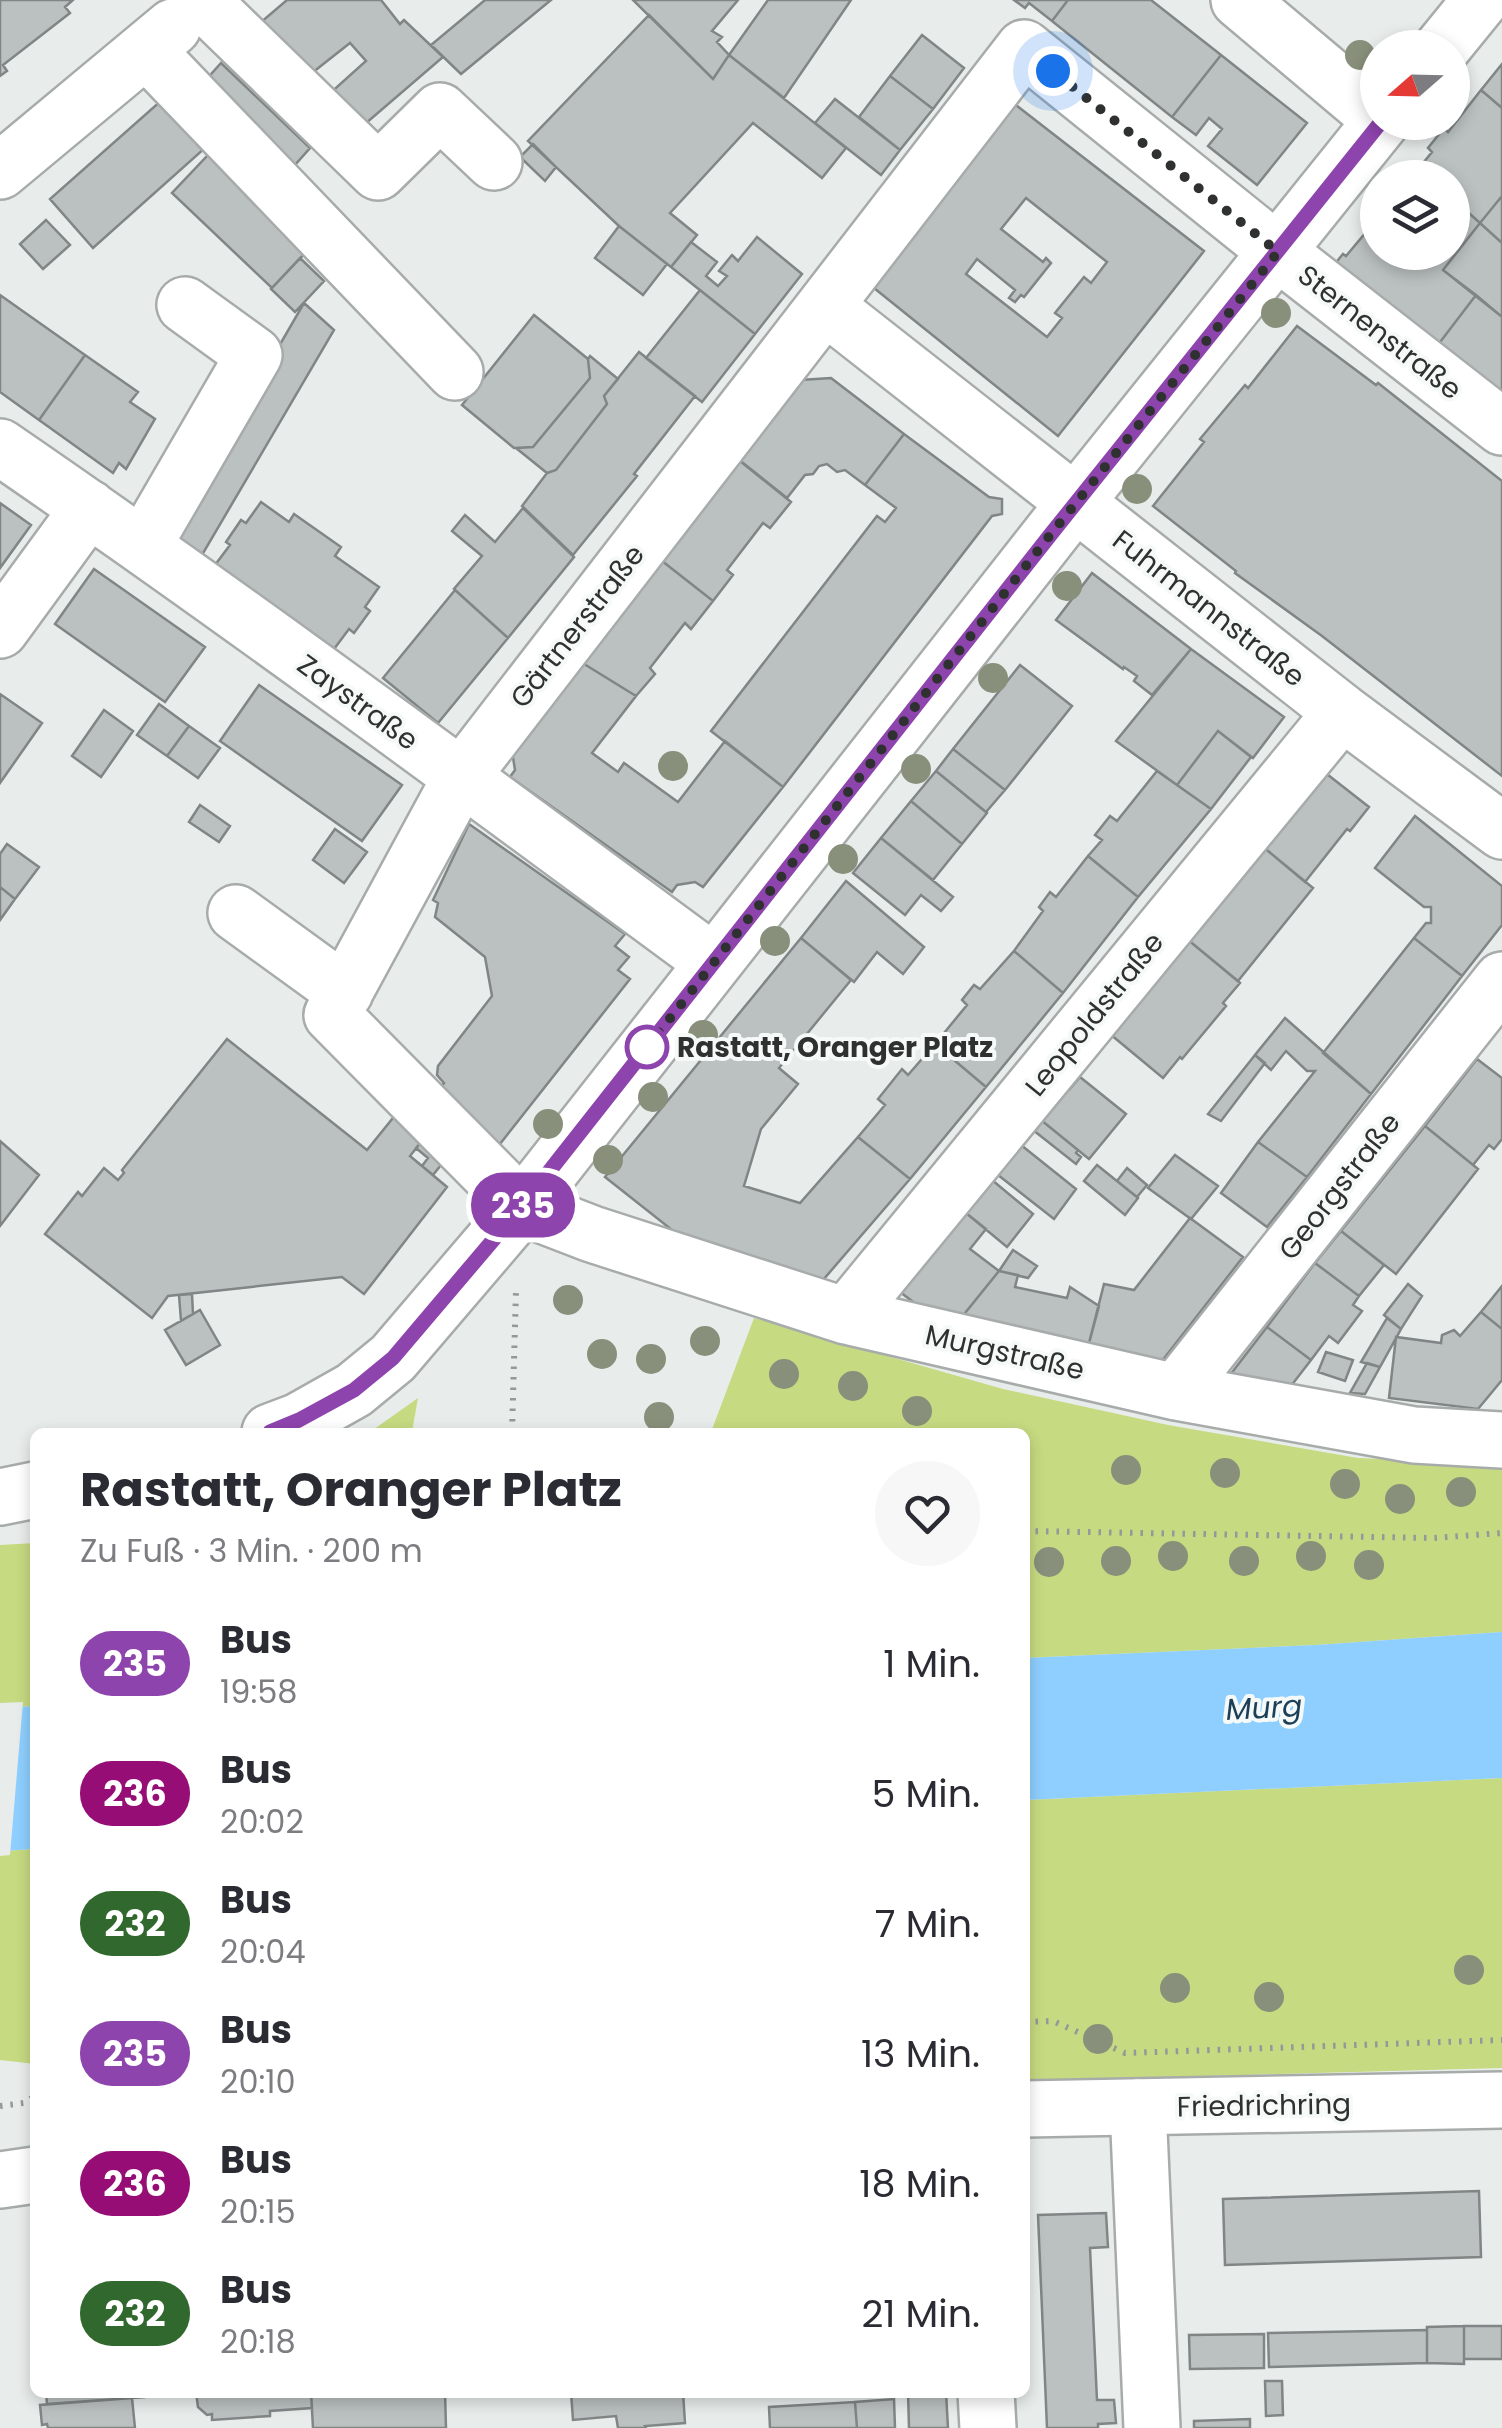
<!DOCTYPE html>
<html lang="de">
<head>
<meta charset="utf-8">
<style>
  :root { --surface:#fff; --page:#f7f7f7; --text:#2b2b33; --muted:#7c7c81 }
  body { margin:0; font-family:Poppins,sans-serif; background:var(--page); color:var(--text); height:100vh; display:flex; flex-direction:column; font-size:38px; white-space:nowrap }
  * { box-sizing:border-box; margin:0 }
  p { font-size:32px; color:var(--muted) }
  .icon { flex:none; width:55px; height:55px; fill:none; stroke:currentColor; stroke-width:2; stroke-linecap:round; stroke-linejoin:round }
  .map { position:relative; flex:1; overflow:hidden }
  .details { position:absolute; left:30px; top:1428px; width:1000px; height:970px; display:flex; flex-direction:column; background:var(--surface); border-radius:15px; box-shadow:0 5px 15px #0003 }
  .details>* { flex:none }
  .badge { padding:0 20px; border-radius:32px; font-size:35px; line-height:65px }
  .needle { width:65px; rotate:250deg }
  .fabs { position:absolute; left:1360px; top:30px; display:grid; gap:20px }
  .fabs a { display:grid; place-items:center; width:110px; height:110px; border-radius:50%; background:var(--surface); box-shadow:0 5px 15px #0003; font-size:50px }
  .you { position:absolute; width:50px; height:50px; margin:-25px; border:8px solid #fff; border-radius:50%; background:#1a73e8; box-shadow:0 0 0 15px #1a73e833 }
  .map>.badge { position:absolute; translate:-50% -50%; box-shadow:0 0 0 5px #fff }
  .round { display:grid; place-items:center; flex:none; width:105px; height:105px; border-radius:52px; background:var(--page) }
  .summary { display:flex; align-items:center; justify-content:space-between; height:170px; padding:0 50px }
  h1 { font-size:48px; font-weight:700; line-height:75px }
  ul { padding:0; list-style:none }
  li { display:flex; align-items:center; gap:30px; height:130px; padding:0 50px }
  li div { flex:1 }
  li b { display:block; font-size:38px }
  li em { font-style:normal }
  li .badge { min-width:110px; font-weight:700; text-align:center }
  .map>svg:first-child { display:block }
  .green { fill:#c6da81 }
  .water { fill:#8ecfff }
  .pier { fill:#e8edec }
  .building { fill:#bbc0c1; stroke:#808585; stroke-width:2.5; fill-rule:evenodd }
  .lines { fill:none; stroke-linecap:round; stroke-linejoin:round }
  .minor-casing { stroke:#a7acab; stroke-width:60 }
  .major-casing { stroke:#a7acab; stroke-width:60 }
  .path { stroke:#949898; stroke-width:6; stroke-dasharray:2.5 8; stroke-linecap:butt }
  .minor { stroke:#fff; stroke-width:55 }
  .major { stroke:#fff; stroke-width:55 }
  .tree { fill:#888f7a }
  .line-casing { stroke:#fff; stroke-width:22 }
  .line { stroke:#8e44ad; stroke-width:15 }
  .walk { stroke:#2f3131; stroke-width:10; stroke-dasharray:0 18 }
  .stop-dot { fill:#fff; stroke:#8e44ad; stroke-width:5 }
  .labels { text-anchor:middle; stroke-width:8; stroke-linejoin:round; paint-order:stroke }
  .street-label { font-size:28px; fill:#2f3131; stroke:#f5faf9 }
  .stop-label { font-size:28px; font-weight:bold; fill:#2f3131; stroke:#f5faf9; text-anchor:start }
  .water-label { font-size:30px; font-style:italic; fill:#1c3f58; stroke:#f5faf9 }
</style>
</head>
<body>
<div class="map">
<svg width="1502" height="2428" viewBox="0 0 1502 2428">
  <rect width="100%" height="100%" fill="#e8edec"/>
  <path class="green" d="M754,1318L1003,1389L1168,1425L1358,1458L1476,1463L1502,1462V1632L1316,1645L1025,1658V1432H711Z
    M418,1398L412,1432H370Z
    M35,1543V1706L0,1708V1545Z
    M1502,1778V2068L1025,2081V1800Z
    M35,1849V2064L0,2060V1851Z"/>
  <path class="water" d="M1502,1632V1778L1025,1800V1658L1316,1645Z
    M35,1706V1849L0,1851V1708Z"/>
  <path class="pier" d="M23,1702L10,1855L0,1856V1703Z"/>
  <path class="building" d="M0,0H73L65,7L70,13L3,65L7,71L0,76Z
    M287,0H381L400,24L404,20L443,57L358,130L328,95L366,61L350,43L298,84L253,29Z
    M485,0H551L461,74L431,45Z
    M633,0H738L712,31L722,37L717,42L729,55L713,79Z
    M768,0H851L784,98L729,55Z
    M1014,0H1068L1052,21L1029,3L1025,8Z
    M1068,0H1151L1221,55L1172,117L1052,21Z
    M649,15L713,79L729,55L846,148L822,178L753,123L670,213L697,235L671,267L619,226L528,141Z
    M922,35L964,68L933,109L890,76Z
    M1221,55L1307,123L1257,185L1208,146L1222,129L1209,118L1196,135L1172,117Z
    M221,63L310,148L286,175L196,91Z
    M1502,64V108L1481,90Z
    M890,76L933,109L900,150L859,117Z
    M1481,90L1502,108V196L1480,223L1452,198V178H1429L1419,168L1432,152L1428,148L1444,128L1448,132Z
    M163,99L205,148L93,248L50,199Z
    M835,99L900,150L881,175L815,123Z
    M1012,102L1204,251L1058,436L869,284ZM1026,198L1107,262L1091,283L1084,277L1055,313L1062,318L1047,337L966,274L977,259L1015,290L1009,298L1015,302L1021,295L1024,297L1051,263L1046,258L1043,262L1001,229Z
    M533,144L556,167L545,181L520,157Z
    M208,155L308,250L272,288L172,193Z
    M1502,196V243L1480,223Z
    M1452,198L1480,223L1443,270L1476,295L1434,350L1329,271L1343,254L1346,256L1378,218V252H1452Z
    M46,220L70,245L43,269L20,244Z
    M1480,223L1502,243V317L1443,270Z
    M619,226L667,264L643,295L595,258Z
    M757,237L802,274L755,334L671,267L691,242L717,262L706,276L718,286L727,276L719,271L732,255L738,261Z
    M300,258L324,281L295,312L271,289Z
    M700,290L755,334L702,402L646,358Z
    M0,295L85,355L39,420L0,392Z
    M1476,295L1502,317V408L1434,350Z
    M304,303L334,330L202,555L170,534Z
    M534,315L588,359L590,378L533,447L514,448L462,405Z
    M1297,326L1376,385L1378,383L1502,481V776L1322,636L1235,573L1236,571L1153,506L1204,442L1200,439L1245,385L1248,388Z
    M639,352L695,396L634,474L637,476L573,555L522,506L547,473L556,470L607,404L604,396Z
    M85,355L138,392L130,402L155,419L126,469L119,463L113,473L39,420Z
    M590,356L618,379L604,396L607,404L556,470L547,473L516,448L533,447L590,378L588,359Z
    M831,378L904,434L865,485L845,470L837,472L827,464L819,466L813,474L805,475L787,498L738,459L800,380Z
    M904,434L989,497L1002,499V514L992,516L783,787L711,731L877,516L885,522L896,508L865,485Z
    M735,457L791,502L770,528L763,523L727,570L733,575L713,601L657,557Z
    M261,502L289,522L294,514L341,547L335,556L379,587L365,607L370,611L354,633L349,629L334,649L316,636L293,628L297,623L215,565L230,545L226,542L241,520L246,523Z
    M0,503L31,525L0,568Z
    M523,508L574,557L508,638L454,589L482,556L452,531L465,515L495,542Z
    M657,557L713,601L691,629L685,623L650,668L655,674L636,696L576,659Z
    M94,569L205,647L165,702L55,624Z
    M1092,573L1191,649L1152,695L1134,681L1137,676L1124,667L1123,669L1056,620Z
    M455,590L508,638L438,723L383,678Z
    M1191,649L1284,717L1253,758L1218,731L1177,785L1116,741Z
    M576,659L636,696L592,753L618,772L624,763L678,802L725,741L783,787L703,887L695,882L677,885L672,892L510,777L515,770L511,745Z
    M1020,665L1072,706L1005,790L953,749Z
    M259,685L402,785L362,841L220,741Z
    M0,694L42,723L0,783Z
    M159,704L189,726L167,756L137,735Z
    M104,710L133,731L101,777L72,756Z
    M189,726L220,748L198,778L167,756Z
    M1218,731L1251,757L1211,809L1177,785Z
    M953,749L1005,790L986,812L936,771Z
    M936,771L987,813L962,844L911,801Z
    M1157,771L1211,809L1138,897L1088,856L1102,840L1095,835L1110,816L1117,821Z
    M1323,771L1369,807L1350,831L1347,829L1305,882L1262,846Z
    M911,801L962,844L933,880L881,838Z
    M200,805L230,826L219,842L189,822Z
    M1415,816L1502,886V925L1462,976L1414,938L1426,923H1431V907H1424L1375,868Z
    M469,824L625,934L615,946L629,957L618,970L630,979L500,1144L438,1091L444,1083L437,1075L438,1066L492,996L485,957L435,917L438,903L433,900Z
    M335,829L367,852L344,883L313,860Z
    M881,838L953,897L941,911L921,895L905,915L853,873Z
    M7,844L39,867L15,899L0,887V854Z
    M1262,846L1313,888L1238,981L1187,939Z
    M1088,856L1138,897L1063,993L1014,951L1043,911L1039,907L1050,892L1056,897Z
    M846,881L924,947L903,974L877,952L854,982L801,938Z
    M0,887L15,899L0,920Z
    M801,938L851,980L779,1068L798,1084L761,1129L744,1186L800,1203L858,1137L910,1179L823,1280L677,1234L605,1177Z
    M1414,938L1462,976L1371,1094L1323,1053Z
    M1187,939L1240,983L1223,1003L1226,1006L1182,1059L1180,1057L1163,1078L1110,1034Z
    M1014,951L1063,993L986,1087L935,1044L967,1005L962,1000L974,985L980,989Z
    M1285,1018L1371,1094L1307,1177L1258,1142L1315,1071H1307L1286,1051L1271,1070L1255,1055Z
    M227,1039L367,1150L397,1113L426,1136L410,1156L447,1187L364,1294L342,1277L168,1296L152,1318L45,1234L78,1192L82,1196L104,1168L118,1180L124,1173L122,1170Z
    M935,1044L986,1087L910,1179L858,1137L885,1105L878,1099L902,1069L908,1075Z
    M1255,1055L1265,1063L1221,1121L1208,1114Z
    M1477,1059L1502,1078V1139L1494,1149L1489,1145L1473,1165L1425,1126Z
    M1080,1077L1126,1114L1089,1159L1041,1120L1068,1087L1070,1089Z
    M1041,1120L1078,1150L1076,1153L1081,1157L1076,1164L1033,1130Z
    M1425,1126L1478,1169L1396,1274L1341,1231Z
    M426,1136L449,1155L433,1175L422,1166L428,1158L416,1148Z
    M0,1141L39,1175L0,1226Z
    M1258,1142L1307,1177L1267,1227L1221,1193Z
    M1021,1145L1076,1189L1054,1219L998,1175Z
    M1175,1155L1218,1186L1191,1219L1148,1188Z
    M1097,1165L1138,1198L1125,1215L1084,1181Z
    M1127,1168L1147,1185L1137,1197L1117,1181Z
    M992,1180L1033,1214L1007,1247L966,1213Z
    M966,1213L986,1229L970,1249L999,1271L961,1318L920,1307L900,1292Z
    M1190,1218L1243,1257L1162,1361L1088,1347L1104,1284L1134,1290Z
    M1341,1231L1384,1265L1359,1296L1315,1263Z
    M1013,1250L1037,1266L1028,1278L999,1271Z
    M1315,1263L1359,1296L1353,1305L1362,1311L1338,1343L1329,1336L1311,1360L1267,1327Z
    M999,1271L1018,1275L1015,1287L1067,1298L1070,1287L1099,1306L1088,1347L961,1318Z
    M1408,1284L1422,1296L1401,1329L1384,1315Z
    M1502,1286V1329L1481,1312Z
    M192,1294L193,1314L181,1321L179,1295Z
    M200,1310L220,1345L186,1365L165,1330Z
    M1481,1312L1502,1329V1380L1478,1409L1389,1398L1396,1337L1441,1343L1442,1335L1454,1330L1460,1336Z
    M1387,1318L1401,1329L1380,1367L1361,1362Z
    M1267,1327L1311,1360L1291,1386L1230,1375Z
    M1326,1352L1353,1360L1345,1381L1318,1372Z
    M1367,1363L1380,1367L1365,1394L1350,1393Z
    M1479,2191L1481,2257L1225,2265L1223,2199Z
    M1106,2213L1108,2247L1090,2248L1097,2400H1114L1116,2423L1098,2424V2428H1047L1038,2215Z
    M1464,2326H1502V2359H1464Z
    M1464,2326V2364L1427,2363V2327Z
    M1427,2330V2363L1269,2367L1268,2333Z
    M1264,2334V2368L1190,2369L1189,2335Z
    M1265,2381H1282L1283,2415L1266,2416Z
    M46,2392H149L145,2397L47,2404Z
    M196,2392H311L312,2408L270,2411V2416L212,2420V2414L207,2415L198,2407Z
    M311,2392H445L446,2428H313Z
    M571,2392H683L685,2423L645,2426L646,2428H618L616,2416L573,2420Z
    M908,2392H946L948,2428H909Z
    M132,2398L135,2428H48L47,2424L42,2425L40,2405Z
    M894,2399L895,2428H857L855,2402Z
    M855,2402L857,2428H770L769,2407Z
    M1250,2419V2428H1194V2421Z"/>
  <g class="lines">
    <defs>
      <path id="minor" d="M1239,0L1378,117
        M203,2L378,172L440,111L494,162
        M1442,48L1481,0
        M146,50L455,372
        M0,171L173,27
        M825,306L1342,712L1502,831
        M1502,427L1279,253L1024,48L461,777L332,1015L522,1207L592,1234L846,1316L1176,1392L1414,1435L1502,1440
        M0,447C242,613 477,788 713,962
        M143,546L254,355L185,305
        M0,630L89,508
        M236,913L345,992
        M846,1316L1342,712
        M1176,1392L1502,980
        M270,1432L299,1421L354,1390L393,1358L522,1207L1075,503L1381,122
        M0,1497L35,1490
        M1138,2107L1152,2428
        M986,2392L988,2428"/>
      <path id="major" d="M1025,2109L1502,2100
        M0,2180L35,2175"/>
    </defs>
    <use href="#minor" class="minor-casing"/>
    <use href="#major" class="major-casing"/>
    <path class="path" d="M512,1432L516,1291
      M1025,1531L1433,1538L1502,1533
      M1025,2022L1053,2021L1125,2053L1502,2040
      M0,2106L24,2103L35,2096"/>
    <use href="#minor" class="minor"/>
    <use href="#major" class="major"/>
  </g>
  <g class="tree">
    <circle cx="1360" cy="55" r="15"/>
    <circle cx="1276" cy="313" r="15"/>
    <circle cx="1137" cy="489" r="15"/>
    <circle cx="1067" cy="586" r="15"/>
    <circle cx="993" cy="678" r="15"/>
    <circle cx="673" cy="766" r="15"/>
    <circle cx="916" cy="769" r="15"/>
    <circle cx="843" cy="859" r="15"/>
    <circle cx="775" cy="941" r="15"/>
    <circle cx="703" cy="1035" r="15"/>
    <circle cx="653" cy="1097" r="15"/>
    <circle cx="548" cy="1124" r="15"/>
    <circle cx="608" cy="1160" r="15"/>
    <circle cx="568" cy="1300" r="15"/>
    <circle cx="705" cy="1341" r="15"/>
    <circle cx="602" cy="1354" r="15"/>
    <circle cx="651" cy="1359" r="15"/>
    <circle cx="784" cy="1374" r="15"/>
    <circle cx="853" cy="1386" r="15"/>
    <circle cx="917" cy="1411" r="15"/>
    <circle cx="659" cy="1417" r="15"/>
    <circle cx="1126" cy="1470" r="15"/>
    <circle cx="1225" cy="1473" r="15"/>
    <circle cx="1345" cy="1484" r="15"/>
    <circle cx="1461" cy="1492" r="15"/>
    <circle cx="1400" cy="1499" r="15"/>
    <circle cx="1173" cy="1556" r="15"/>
    <circle cx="1311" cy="1556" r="15"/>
    <circle cx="1116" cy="1561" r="15"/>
    <circle cx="1244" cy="1561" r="15"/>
    <circle cx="1049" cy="1562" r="15"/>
    <circle cx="1369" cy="1565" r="15"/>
    <circle cx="1469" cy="1970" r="15"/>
    <circle cx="1175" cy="1988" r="15"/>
    <circle cx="1269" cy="1997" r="15"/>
    <circle cx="1098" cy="2039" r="15"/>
  </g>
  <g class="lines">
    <defs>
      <path id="line" d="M270,1432L299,1420L354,1390L393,1358L522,1206L1051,534L1381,122"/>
    </defs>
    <use href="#line" class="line-casing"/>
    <use href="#line" class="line"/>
    <path class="walk" d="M647,1047L642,1054L1051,534L1278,252L1053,71"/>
  </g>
  <circle class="stop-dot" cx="647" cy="1047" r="20"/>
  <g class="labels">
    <g class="street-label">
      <text transform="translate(1380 332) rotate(38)" y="10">Sternenstraße</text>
      <text transform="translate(1209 608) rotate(38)" y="10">Fuhrmannstraße</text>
      <text transform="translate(577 626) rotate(-52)" y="10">Gärtnerstraße</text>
      <text transform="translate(358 702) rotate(36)" y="10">Zaystraße</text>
      <text transform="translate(1094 1014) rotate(-51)" y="10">Leopoldstraße</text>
      <text transform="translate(1339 1186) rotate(-52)" y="10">Georgstraße</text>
      <text transform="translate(1005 1352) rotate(13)" y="10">Murgstraße</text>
      <text transform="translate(1264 2105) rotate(-1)" y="10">Friedrichring</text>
    </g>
    <g class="stop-label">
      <text x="677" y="1057">Rastatt, Oranger Platz</text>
    </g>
    <g class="water-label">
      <text transform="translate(1264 1708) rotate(-3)" y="10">Murg</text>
    </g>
  </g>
</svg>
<div class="fabs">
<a><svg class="needle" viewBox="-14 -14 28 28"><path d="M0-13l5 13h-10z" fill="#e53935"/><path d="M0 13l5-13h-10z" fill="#7c7c81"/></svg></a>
<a><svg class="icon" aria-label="layers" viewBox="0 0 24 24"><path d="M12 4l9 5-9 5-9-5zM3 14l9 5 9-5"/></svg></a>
</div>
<div class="you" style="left:1053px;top:71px"></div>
<b class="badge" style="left:523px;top:1205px;background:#8e44ad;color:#fff">235</b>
<section class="details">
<div class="summary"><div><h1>Rastatt, Oranger Platz</h1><p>Zu Fuß · 3 Min. · 200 m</p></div><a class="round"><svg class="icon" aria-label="heart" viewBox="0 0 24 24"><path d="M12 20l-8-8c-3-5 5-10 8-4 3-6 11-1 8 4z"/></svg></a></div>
<ul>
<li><span class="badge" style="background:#8e44ad;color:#fff">235</span><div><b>Bus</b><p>19:58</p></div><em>1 Min.</em></li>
<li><span class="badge" style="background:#960e75;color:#fff">236</span><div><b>Bus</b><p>20:02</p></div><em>5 Min.</em></li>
<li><span class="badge" style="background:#30682d;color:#fff">232</span><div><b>Bus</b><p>20:04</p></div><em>7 Min.</em></li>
<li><span class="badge" style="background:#8e44ad;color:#fff">235</span><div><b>Bus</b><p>20:10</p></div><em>13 Min.</em></li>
<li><span class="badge" style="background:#960e75;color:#fff">236</span><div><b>Bus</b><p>20:15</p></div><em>18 Min.</em></li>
<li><span class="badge" style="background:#30682d;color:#fff">232</span><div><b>Bus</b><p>20:18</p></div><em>21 Min.</em></li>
</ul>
</section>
</div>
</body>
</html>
